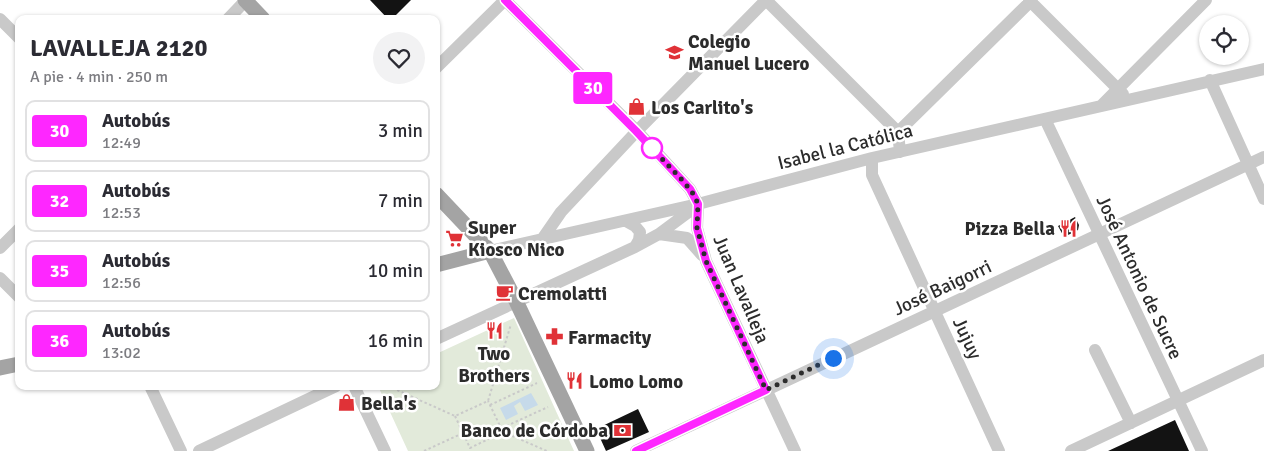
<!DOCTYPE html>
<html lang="es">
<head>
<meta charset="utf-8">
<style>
  :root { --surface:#fff; --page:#f2f2f3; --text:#2b2b33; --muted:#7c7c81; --line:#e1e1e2 }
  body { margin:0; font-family:Signika,sans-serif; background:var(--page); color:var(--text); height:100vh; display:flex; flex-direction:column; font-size:19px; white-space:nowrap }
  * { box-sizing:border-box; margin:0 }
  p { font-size:16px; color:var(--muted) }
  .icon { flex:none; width:28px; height:28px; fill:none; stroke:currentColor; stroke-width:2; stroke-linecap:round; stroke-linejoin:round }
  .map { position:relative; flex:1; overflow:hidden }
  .side { position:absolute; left:15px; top:15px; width:425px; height:375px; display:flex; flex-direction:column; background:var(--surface); border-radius:10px; box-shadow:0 1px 4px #0004 }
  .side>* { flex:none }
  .badge { padding:0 10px; border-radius:4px; font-size:18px; line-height:32px }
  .buttons { position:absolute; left:1199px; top:15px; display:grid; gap:10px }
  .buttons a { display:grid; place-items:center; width:50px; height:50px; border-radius:50%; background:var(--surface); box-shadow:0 1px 4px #0004; font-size:25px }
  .you { position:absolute; width:25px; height:25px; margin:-12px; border:4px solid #fff; border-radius:50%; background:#1a73e8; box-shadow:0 0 0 8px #1a73e833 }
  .map>.badge { position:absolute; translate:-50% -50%; box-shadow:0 0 0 2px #fff }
  .round { display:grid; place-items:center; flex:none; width:52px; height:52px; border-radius:26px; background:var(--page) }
  .overview { display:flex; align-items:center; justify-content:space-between; height:85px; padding:0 15px }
  h1 { font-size:24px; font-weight:800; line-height:38px }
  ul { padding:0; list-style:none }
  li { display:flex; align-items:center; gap:15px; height:62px; margin:0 10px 8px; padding:0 5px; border:2px solid var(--line); border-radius:10px }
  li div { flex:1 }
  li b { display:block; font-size:19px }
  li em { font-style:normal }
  li .badge { min-width:55px; font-weight:700; text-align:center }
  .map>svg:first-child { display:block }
  .green { fill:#e2eada }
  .water { fill:#c6daea }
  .building { fill:#131313 }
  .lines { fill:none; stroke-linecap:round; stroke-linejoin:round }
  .path { stroke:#c9c9c9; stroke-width:2; stroke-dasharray:2.5 2.5; stroke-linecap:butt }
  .minor { stroke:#c9c9c9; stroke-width:12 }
  .major { stroke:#a4a4a4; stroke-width:15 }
  .line-casing { stroke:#fff; stroke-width:11 }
  .line { stroke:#fe27ff; stroke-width:8 }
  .walk { stroke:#2c2c2c; stroke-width:5; stroke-dasharray:0 9 }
  .stop-dot { fill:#fff; stroke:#fe27ff; stroke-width:2.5 }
  .labels { text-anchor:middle; stroke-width:5; stroke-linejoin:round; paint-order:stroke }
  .poi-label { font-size:19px; font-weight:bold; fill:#2c2c2c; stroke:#fff; text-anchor:start }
  .street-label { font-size:19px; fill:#2c2c2c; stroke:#fff }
</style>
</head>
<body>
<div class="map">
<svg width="1264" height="451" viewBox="0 0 1264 451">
  <rect width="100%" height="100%" fill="#fff"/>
  <path class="green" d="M514,318L574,451H408L378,386H436V354Z"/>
  <path class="water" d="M531,393L538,405L525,411L520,402L514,406L518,414L506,420L500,408Z"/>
  <path class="building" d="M370,0H411L392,19H388Z
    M1075,217L1079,225L1078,230L1064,237L1058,226Z
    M638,409L649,432L606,451L596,429Z
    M1175,420L1189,451H1108Z"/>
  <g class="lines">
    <path class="path" d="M388,386L455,416L488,401L511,324
      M490,405L537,383
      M455,416L470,448L503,432L488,401
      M502,428L548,407
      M503,432L547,451
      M424,451L463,433"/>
    <path class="minor" d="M505,0L637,131L690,189L698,204L697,228L706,261L795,451
      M766,0L898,132L900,152
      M1029,0L1123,94
      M0,19L19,38
      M228,19L246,0
      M436,68L505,0
      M1210,80L1264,199
      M1102,105L1206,0
      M1045,119L1202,451
      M898,132L1032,0
      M872,158V175L999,451
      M626,221L635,226L640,232L639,240L635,247
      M659,234L687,238L702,255
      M543,238L561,212L637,131L766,0
      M0,248L19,229
      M490,251L698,204L872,158L1264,69
      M0,278L19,297
      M436,339L635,247L659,234L694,208
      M1095,350L1131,423
      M150,386L181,451
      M354,386L385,451
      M199,451L336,386
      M636,451L1264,157
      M1071,451L1264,360"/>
    <path class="major" d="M245,0L263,19
      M436,194L490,251L516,301L587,451
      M436,265L490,251
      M0,368L19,364"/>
  </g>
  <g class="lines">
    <defs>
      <path id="line" d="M505,0L636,131L690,189L698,204L697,228L706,261L766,390L636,451"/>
    </defs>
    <use href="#line" class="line-casing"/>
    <use href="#line" class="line"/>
    <path class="walk" d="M652,148L648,144L684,182L694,195L698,204L697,228L706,261L766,390L833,358"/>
  </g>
  <defs>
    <symbol id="school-bare" viewBox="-9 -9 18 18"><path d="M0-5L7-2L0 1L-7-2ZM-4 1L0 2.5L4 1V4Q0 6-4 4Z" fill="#e03237" stroke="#fff" stroke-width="2.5" paint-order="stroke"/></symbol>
    <symbol id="shop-bare" viewBox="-9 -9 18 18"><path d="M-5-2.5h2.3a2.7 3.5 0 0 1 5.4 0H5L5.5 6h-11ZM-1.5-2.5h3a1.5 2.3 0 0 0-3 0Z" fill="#e03237" stroke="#fff" stroke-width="2.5" paint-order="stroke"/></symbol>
    <symbol id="restaurant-bare" viewBox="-9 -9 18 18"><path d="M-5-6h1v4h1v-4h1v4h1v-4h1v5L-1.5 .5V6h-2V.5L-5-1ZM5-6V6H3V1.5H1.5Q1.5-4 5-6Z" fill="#e03237" stroke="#fff" stroke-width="2.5" paint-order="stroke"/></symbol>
    <symbol id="supermarket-bare" viewBox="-9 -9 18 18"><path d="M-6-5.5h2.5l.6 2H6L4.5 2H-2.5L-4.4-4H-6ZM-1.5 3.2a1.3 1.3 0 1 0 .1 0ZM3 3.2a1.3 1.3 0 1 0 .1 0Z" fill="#e03237" stroke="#fff" stroke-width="2.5" paint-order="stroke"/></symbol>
    <symbol id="cafe-bare" viewBox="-9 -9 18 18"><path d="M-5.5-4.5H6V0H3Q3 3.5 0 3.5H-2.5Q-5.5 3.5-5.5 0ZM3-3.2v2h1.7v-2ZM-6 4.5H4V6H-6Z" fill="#e03237" stroke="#fff" stroke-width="2.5" paint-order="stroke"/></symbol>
    <symbol id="pharmacy-bare" viewBox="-9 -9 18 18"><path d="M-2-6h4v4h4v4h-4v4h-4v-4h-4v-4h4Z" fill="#e03237" stroke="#fff" stroke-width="2.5" paint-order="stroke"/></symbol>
    <symbol id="bank-bare" viewBox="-9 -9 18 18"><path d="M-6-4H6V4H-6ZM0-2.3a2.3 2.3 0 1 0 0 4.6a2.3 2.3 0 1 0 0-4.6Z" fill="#e03237" stroke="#fff" stroke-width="2.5" paint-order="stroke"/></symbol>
  </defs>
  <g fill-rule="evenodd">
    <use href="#school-bare" x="662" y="40" width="25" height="25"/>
    <use href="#shop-bare" x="624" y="94" width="25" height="25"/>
    <use href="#restaurant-bare" x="1056" y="216" width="25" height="25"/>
    <use href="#supermarket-bare" x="442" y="226" width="25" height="25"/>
    <use href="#cafe-bare" x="492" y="280" width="25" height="25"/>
    <use href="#restaurant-bare" x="482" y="318" width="25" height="25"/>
    <use href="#pharmacy-bare" x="542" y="324" width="25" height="25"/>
    <use href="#restaurant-bare" x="562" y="368" width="25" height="25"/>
    <use href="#shop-bare" x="334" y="390" width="25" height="25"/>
    <use href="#bank-bare" x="610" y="418" width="25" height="25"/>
  </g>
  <circle class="stop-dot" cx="652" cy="148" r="10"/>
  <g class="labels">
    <g class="poi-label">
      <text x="688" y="48">Colegio<tspan x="688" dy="22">Manuel Lucero</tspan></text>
      <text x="651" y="114">Los Carlito's</text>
      <text x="468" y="234">Super<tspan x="468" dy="22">Kiosco Nico</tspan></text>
      <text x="1055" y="235" text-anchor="end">Pizza Bella</text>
      <text x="518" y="300">Cremolatti</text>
      <text x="568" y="344">Farmacity</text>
      <text x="494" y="360" text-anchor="middle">Two<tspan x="494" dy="22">Brothers</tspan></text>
      <text x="589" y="388">Lomo Lomo</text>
      <text x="361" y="410">Bella's</text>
      <text x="608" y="437" text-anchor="end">Banco de Córdoba</text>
    </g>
    <g class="street-label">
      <text transform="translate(845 146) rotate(-14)" y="7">Isabel la Católica</text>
      <text transform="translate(1140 277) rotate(65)" y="7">José Antonio de Sucre</text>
      <text transform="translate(942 287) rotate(-25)" y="7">José Baigorri</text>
      <text transform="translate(742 289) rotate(67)" y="7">Juan Lavalleja</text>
      <text transform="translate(968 338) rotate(65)" y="7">Jujuy</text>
    </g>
  </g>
</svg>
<div class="buttons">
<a><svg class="icon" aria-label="locate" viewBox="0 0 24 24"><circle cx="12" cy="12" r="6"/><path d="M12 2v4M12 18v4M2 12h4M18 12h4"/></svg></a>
</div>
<div class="you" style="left:833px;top:358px"></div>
<b class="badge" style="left:593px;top:88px;background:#fe27ff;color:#fff">30</b>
<section class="side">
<div class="overview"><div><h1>LAVALLEJA 2120</h1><p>A pie · 4 min · 250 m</p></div><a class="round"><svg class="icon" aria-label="heart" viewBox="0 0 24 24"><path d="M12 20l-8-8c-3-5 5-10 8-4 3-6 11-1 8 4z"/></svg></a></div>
<ul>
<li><span class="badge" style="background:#fe27ff;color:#fff">30</span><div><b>Autobús</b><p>12:49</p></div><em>3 min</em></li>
<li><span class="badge" style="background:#fe27ff;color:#fff">32</span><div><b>Autobús</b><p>12:53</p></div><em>7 min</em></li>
<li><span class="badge" style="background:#fe27ff;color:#fff">35</span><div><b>Autobús</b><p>12:56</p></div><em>10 min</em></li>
<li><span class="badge" style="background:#fe27ff;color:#fff">36</span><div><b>Autobús</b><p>13:02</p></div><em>16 min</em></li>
</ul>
</section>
</div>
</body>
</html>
